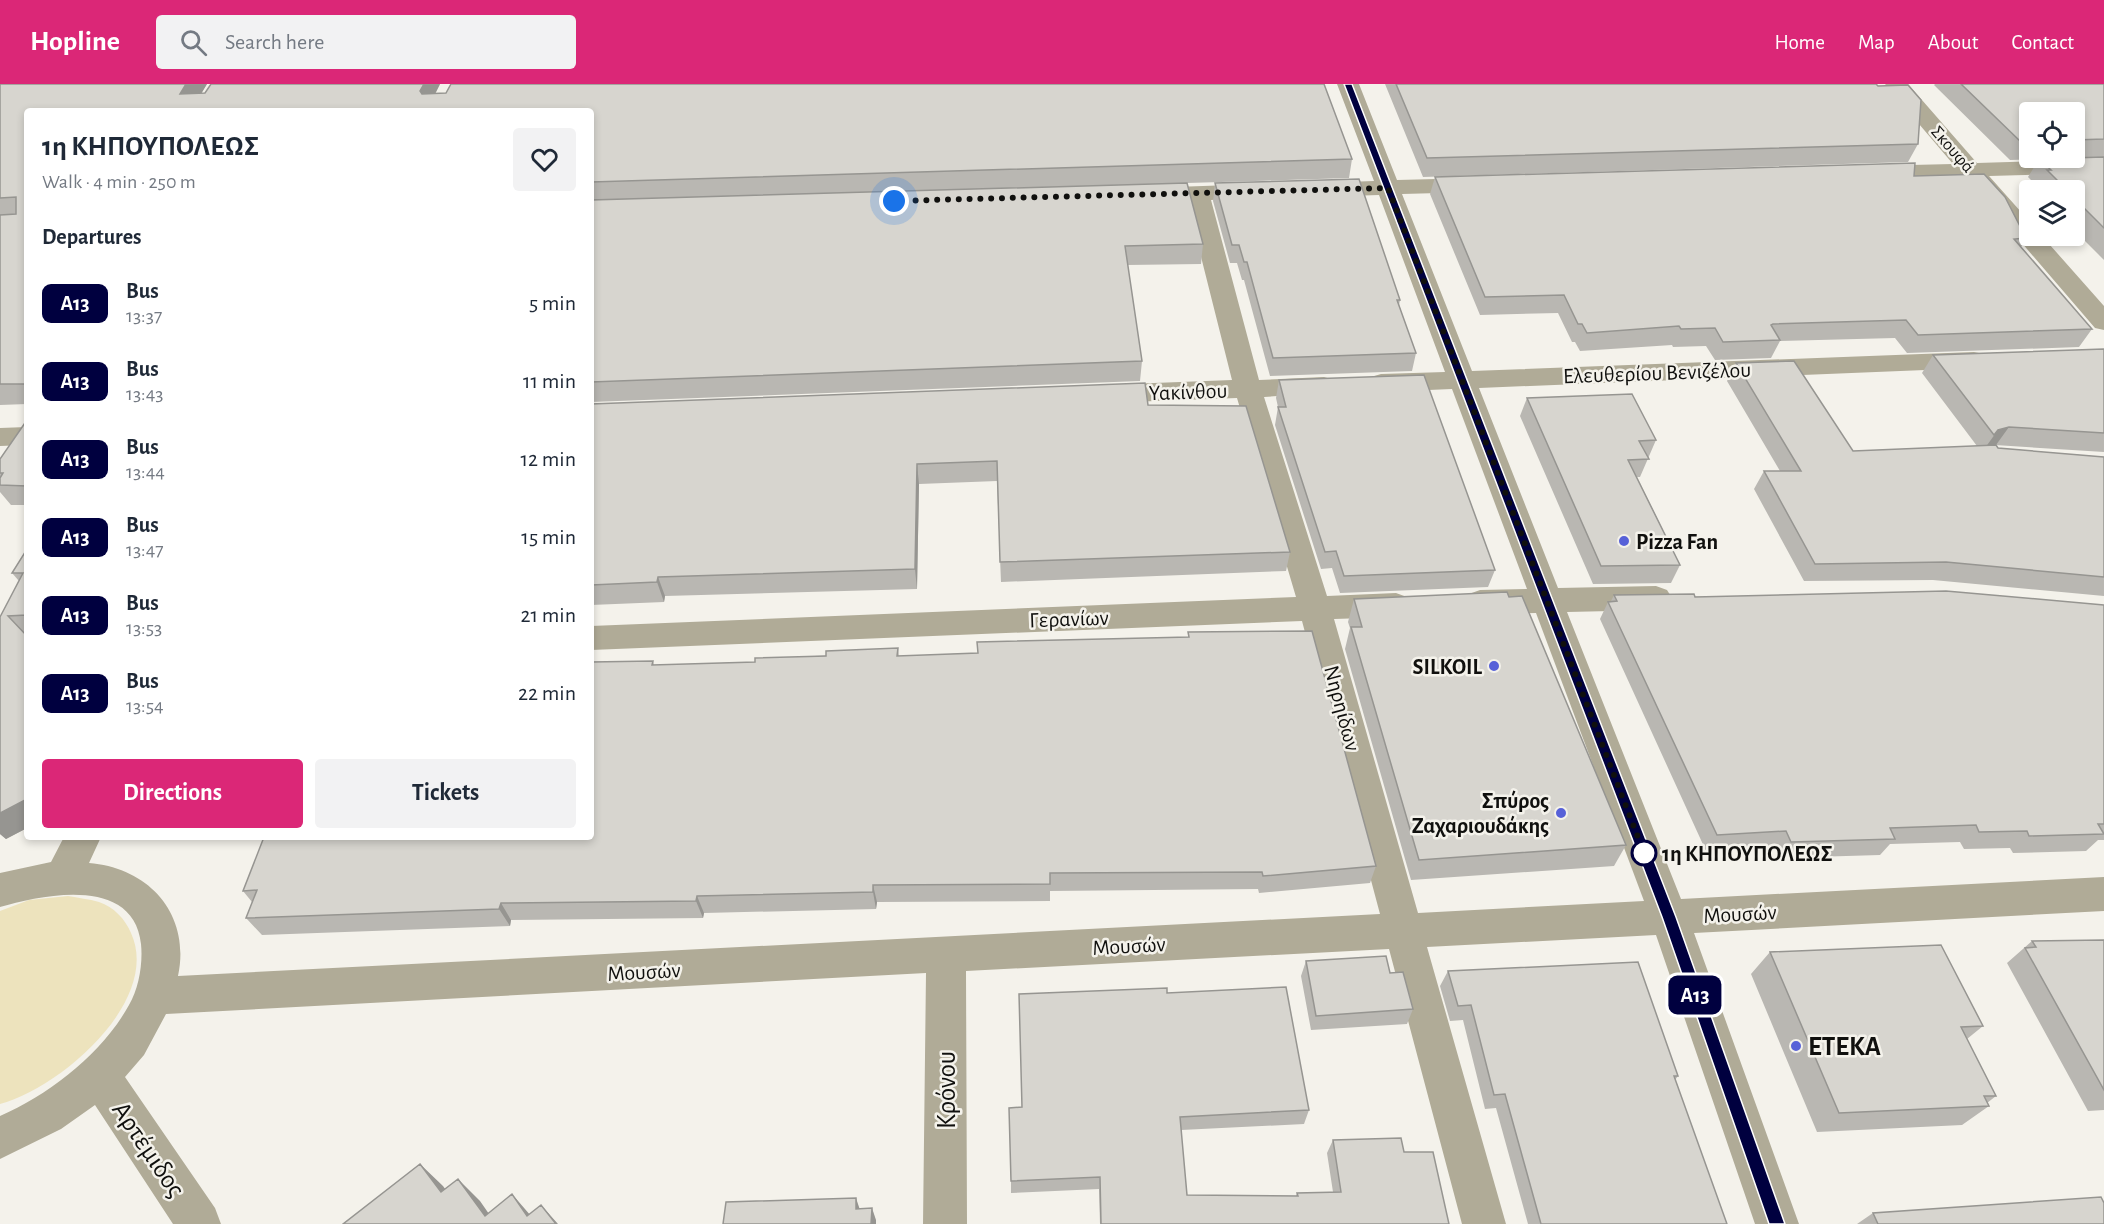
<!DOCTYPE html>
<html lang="en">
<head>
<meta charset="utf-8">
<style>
  :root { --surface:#fff; --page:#f2f2f3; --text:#1f2937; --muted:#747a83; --accent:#db2777 }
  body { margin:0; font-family:"Alegreya Sans",sans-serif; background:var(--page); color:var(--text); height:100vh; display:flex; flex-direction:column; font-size:22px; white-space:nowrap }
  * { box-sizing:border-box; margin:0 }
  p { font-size:20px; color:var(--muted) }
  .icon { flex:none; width:33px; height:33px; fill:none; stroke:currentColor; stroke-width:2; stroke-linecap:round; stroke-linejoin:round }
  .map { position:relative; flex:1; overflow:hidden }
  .details { position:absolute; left:24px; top:24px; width:570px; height:732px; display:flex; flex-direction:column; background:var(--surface); border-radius:6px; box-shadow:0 3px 9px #0003 }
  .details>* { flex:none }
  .badge { padding:0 12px; border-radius:9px; font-size:21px; line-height:39px }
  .fabs { position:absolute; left:2019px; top:18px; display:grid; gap:12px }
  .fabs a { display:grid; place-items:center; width:66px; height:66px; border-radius:6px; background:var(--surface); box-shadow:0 3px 9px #0003; font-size:30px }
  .you { position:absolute; width:30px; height:30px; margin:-15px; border:4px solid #fff; border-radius:50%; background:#1a73e8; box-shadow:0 0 0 9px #1a73e833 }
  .map>.badge { position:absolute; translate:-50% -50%; box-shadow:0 0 0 3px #fff }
  h2 { padding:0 18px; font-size:22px; line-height:54px }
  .round { display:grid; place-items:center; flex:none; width:63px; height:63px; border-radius:6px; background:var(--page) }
  .overview { display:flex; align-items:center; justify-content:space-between; height:102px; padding:0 18px }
  h1 { font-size:28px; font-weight:700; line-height:45px }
  .cta { display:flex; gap:12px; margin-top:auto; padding:12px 18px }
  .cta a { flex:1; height:69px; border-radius:6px; background:var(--accent); color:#fff; font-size:24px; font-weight:700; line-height:69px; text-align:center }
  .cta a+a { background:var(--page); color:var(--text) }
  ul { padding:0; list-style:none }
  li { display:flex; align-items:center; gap:18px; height:78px; padding:0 18px }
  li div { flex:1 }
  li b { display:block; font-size:22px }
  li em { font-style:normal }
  li .badge { min-width:66px; font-weight:700; text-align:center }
  header { display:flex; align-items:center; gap:36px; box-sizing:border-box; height:84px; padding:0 30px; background:var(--accent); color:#fff }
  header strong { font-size:28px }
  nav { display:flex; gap:33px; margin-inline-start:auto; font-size:21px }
  .search { width:420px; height:54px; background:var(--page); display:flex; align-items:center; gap:15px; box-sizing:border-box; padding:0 21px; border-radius:6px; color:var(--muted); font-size:22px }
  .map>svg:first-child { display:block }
  .green { fill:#ede3bd }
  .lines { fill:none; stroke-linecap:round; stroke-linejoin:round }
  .minor { fill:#b0ab97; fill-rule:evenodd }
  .wall { fill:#b9b7b2; fill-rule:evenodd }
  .shaded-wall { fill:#969591 }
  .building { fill:#d7d5cf; stroke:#969591; stroke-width:1.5 }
  .line { fill:#00003f; stroke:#fff; stroke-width:1.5 }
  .walk { stroke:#10100e; stroke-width:6; stroke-dasharray:0 10.8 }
  .poi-dot { fill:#5761d8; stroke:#f4f2eb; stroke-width:2 }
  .stop-dot { fill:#fff; stroke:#00003f; stroke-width:3 }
  .labels { text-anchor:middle; stroke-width:5; stroke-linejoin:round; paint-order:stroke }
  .far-street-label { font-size:18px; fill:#10100e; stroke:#f4f2eb }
  .street-label { font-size:22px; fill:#10100e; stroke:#f4f2eb }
  .poi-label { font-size:22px; font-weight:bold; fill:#10100e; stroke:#f4f2eb; text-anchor:end }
  .stop-label { font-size:22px; font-weight:bold; fill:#10100e; stroke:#f4f2eb; text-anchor:start }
  .near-poi-label { font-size:27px; font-weight:bold; fill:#10100e; stroke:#f4f2eb; text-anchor:start }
  .near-street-label { font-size:27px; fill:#10100e; stroke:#f4f2eb }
</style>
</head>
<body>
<header>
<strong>Hopline</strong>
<div class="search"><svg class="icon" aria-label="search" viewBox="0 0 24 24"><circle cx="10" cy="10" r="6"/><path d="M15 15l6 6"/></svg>Search here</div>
<nav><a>Home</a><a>Map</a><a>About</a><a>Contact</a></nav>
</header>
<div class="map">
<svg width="2104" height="1140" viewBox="0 0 2104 1140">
  <rect width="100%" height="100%" fill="#f4f2eb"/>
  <path class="green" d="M68,812C78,814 89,815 99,818C114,823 125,835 131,849C162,917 59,1005 0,1020V827L29,816Z"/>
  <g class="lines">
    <path class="minor" d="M1337,0H1359L1397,96L1476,94L1484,96L1488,101L1484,106L1476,108L1402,110L1472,287L1974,268L1984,270L1987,276L1984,282L1974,284L1479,304L1558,504L1656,502L1667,506L1672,514L1667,522L1656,526L1567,528L1681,815L2104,793V827L1694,849L1799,1140H1755L1656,851L1427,863L1506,1140H1462L1389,865L966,887L967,1140H923L926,889L166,930L144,971L125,993L215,1124L221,1140H173L95,1021L61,1045L0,1075V1032C50,1010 102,970 129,921C139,904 143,879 141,860C134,792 44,810 0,823V789L51,778L64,753H101L89,779C150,784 191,831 178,892L1380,830L1302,537L591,566V542L1296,513L1237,314L1102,319L1092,316L1088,310L1092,304L1102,301L1232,296L1187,117L1138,116L1134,111L1138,106L1146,104L1260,100L1268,102L1272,107L1268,112L1211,116L1259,296L1324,293L1334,296L1338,302L1334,308L1264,313L1327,512L1396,509L1407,513L1412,521L1407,529L1396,533L1334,535L1418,829L1644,817L1536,529L1480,530L1469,526L1464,518L1469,510L1480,506L1527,505L1452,305L1381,308L1371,305L1367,299L1371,293L1381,290L1445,288L1379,111L1317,113L1309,111L1305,106L1309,101L1317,99L1374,97Z
      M1885,0H1908L1977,79L2104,75V89L1989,92L2030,138V152H2042L2104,222V246L2095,244L1965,93L1861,94L1857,89L1861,84L1869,82L1953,80Z
      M27,343V361L0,362V344Z"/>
  </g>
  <path class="wall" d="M0,0H207L201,9H205L211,0H440L435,10L1352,75L1349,94L1187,99L1203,160L1201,180L1127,181L1142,277L1140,297L591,318V27H27V320L0,321Z
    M1385,0H1876L1918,60L1908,78L1423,93Z
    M1935,0H2104V176L2074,146V106H2036L2035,105L2037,102L2028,93L2039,75L2010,76L1934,1ZM2030,28H2074V74H2030Z
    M1914,92L2026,154L2021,163L2092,245L2079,263L1907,269L1895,254L1780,257L1771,274L1715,276L1706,262L1673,263L1672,261L1580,267L1575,258H1572L1558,229L1480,231L1430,110L1435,93Z
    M1215,99L1400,216L1399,221L1416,269L1412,287L1270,292L1244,196H1242L1237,179H1230L1213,117Z
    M2104,265V368L1995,361L1998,364L2104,373V512L1933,496L1804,497L1754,405L1764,387H1780L1727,297L1736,279L1853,367L1977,362L1922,289L1933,271Z
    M1279,296L1495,486L1488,503L1340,509L1332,484L1321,485L1275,341L1278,323L1276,314Z
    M1527,314L1656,356L1640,393H1637L1680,481L1671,499L1593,500L1520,332Z
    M591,320L1148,321L1290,468L1286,487L1001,498L997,397L919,400L917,505L665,512L664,518L591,521Z
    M27,336V421H11L0,408V375Z
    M27,465V551H26L27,552V744L6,755L0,750V533L19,497L12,489Z
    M1614,511L2104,521V756H2098L2086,767L2013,769L2010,764L1964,765L1960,758L1890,760L1880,771L1779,774L1773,763L1706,767L1600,535L1608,518L1611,517Z
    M1354,515L1626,761L1614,782L1411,796L1345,565L1350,544L1348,538Z
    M1188,548L1376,782L1370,799L1259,809L1258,805L1050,807V817L877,818L876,825L704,829L703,834L511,836L510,842L262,851L246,834L252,818L243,807L653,577L654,581L755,578L898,564L899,572L978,569L1188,553Z
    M2104,856V1026L2088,1027L2007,879L2032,857Z
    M1770,868L1983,942L1967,955L1996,1012L1987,1019L1989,1022L1962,1041L1817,1048L1751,890Z
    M1306,877L1390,889L1413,925L1407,940L1311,946L1301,892Z
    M1448,887L1678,992L1675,996L1727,1140H1528L1496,1024L1485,1025L1463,936L1450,937L1440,902Z
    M1167,909L1309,1026L1304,1040L1181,1046L1187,1111L1296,1112L1297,1109L1333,1108L1327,1069L1333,1056L1404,1068L1449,1140H1100L1099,1105L1011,1109V1097L1022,1023Z
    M1873,1129L2104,1140H1857Z"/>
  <path class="shaded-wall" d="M186,0H207L191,27L180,10Z
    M424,0H440L427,26L420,7Z
    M2009,343L1996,361L1985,364L1998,346Z
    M917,380L919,400L917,505L915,485Z
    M658,493L665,512L664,518L657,498Z
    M27,715V744L6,755L0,750V729Z
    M873,801L877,818L876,825L873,808Z
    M697,812L704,829L703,834L696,817Z
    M501,819L511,836L510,842L499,825Z
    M420,1080L443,1102L463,1130L441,1108Z
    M458,1095L480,1117L496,1140L485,1132Z
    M512,1110L531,1132H527Z
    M856,1114L860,1126L856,1125Z
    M541,1121L558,1140H556Z
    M872,1124L876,1136V1140H871Z"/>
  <path class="building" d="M0,0H186L180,10L205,9L211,0H424L420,7L422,10L446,9L451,0H1324L1352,75L591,98V27H27V300H0V131L16,130V113L0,114Z
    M1396,0H1876L1878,2L1908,1L1921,16L1918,60L1427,74Z
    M1961,0H2104V55L2074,56V28H2030V57H2020Z
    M2104,73V144L2074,114V106H2067L2047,86H2051L2039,75Z
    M1915,79L1914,92L1984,90L2005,113L2026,154L2014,155L2092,245L1918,251L1906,236L1773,240L1771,241L1780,256L1723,258L1715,244L1681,245L1679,242L1587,249L1582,240H1578L1564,211L1485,213L1435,93Z
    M1359,95L1400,216H1397L1416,269L1273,274L1247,178H1244L1239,161H1232L1215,99Z
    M1187,99L1203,160L1125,162L1142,277L591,298V116Z
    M2104,265V349L2009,343L1998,346L1994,351L1933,271Z
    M1794,277L1853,367L1996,361L1998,364L2104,373V493L1946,478L1815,480L1764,387H1801L1736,279Z
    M1424,291L1495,486L1344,492L1336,467L1325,468L1278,323H1286L1279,296Z
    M1145,299L1148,321L1246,322L1290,468L1000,478L997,377L917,380L915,485L658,493L657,498L591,501V320Z
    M1632,310L1656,356L1639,357L1649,375L1628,376L1680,481L1601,482L1527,314Z
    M27,336V402L0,401V394L3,389H0V375Z
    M27,465V531L8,532L27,552V715L0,729V533L23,489H12Z
    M1946,507L2104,521V740H2098L2104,750L2029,752L2027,747L1979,748L1976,741L1890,744L1895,755L1791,758L1786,747L1717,751L1608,518L1617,517L1614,511L1694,510L1695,513Z
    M1507,508L1509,513L1522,512L1626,761L1419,776L1351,543H1362L1354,515Z
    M1312,547L1376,782L1263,792L1262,788L1050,789V800L873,801V808L697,812L696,817L501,819L499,825L246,834L257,806L243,807L264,753H591V578L653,577L652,581L755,578V574L826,572V567L898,564L897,572L978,569L977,558L1189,553L1188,548Z
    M2104,856V1006L2025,864L2036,863L2032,857Z
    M1941,861L1983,942L1961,943L1996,1012H1984L1989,1022L1839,1029L1770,868Z
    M1386,872L1390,889L1403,888L1413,925L1316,932L1306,877Z
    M1638,878L1678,992H1674L1727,1140H1541L1505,1010L1494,1011L1471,921L1458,922L1448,887Z
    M1286,903L1309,1026L1180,1033L1187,1111L1298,1112L1297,1109L1341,1108L1333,1056L1401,1054L1404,1068H1433L1449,1140H1101L1100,1093L1011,1097L1009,1024L1022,1023L1019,910L1167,904V909Z
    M420,1080L441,1108L458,1095L485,1132L512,1110L527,1132L541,1121L556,1140H343Z
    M2101,1113L2104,1119V1140H1878L1873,1129Z
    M856,1114V1125L872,1124L871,1140H723L726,1118Z"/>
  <path class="line" d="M1344,0H1352L1676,833L1785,1140H1769L1662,833Z"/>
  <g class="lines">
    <path class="walk" d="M894,117L1388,104L1644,769"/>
  </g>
  <g class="poi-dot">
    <circle cx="1624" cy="457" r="6"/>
    <circle cx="1494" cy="582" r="6"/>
    <circle cx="1561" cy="729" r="6"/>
    <circle cx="1796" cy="962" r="6"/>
  </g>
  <circle class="stop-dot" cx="1644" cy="769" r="12"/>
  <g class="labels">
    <g class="far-street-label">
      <text transform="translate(1953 65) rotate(49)" y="6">Σκουφά</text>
    </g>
    <g class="street-label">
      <text transform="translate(1657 288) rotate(-2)" y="8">Ελευθερίου Βενιζέλου</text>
      <text transform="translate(1188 307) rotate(-2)" y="8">Υακίνθου</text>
      <text transform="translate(1069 534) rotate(-2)" y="8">Γερανίων</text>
      <text transform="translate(1343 624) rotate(75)" y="8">Νηρηίδων</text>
      <text transform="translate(1740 829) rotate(-3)" y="8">Μουσών</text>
      <text transform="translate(1129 861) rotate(-3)" y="8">Μουσών</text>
      <text transform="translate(644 887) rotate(-3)" y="8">Μουσών</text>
    </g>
    <g class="poi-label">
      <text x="1636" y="465" text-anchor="start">Pizza Fan</text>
      <text x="1482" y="590">SILKOIL</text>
      <text x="1549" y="724">Σπύρος<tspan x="1549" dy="25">Ζαχαριουδάκης</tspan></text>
    </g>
    <g class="stop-label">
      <text x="1662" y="777">1η ΚΗΠΟΥΠΟΛΕΩΣ</text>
    </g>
    <g class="near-poi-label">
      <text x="1808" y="971">ETEKA</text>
    </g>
    <g class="near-street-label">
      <text transform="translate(946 1006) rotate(-90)" y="9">Κρόνου</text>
      <text transform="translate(149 1065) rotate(56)" y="9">Αρτέμιδος</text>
    </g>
  </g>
</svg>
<div class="fabs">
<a><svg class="icon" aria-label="locate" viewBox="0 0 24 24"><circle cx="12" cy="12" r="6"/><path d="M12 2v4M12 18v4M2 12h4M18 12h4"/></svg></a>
<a><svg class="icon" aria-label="layers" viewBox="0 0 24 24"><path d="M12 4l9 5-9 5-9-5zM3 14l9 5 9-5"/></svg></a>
</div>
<div class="you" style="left:894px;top:117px"></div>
<b class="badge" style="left:1695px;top:911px;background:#00003f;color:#fff">A13</b>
<section class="details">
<div class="overview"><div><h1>1η ΚΗΠΟΥΠΟΛΕΩΣ</h1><p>Walk · 4 min · 250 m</p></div><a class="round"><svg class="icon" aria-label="heart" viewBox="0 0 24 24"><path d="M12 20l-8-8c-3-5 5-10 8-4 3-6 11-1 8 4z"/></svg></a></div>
<h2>Departures</h2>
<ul>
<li><span class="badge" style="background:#00003f;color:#fff">A13</span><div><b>Bus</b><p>13:37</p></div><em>5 min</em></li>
<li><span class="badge" style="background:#00003f;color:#fff">Α13</span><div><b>Bus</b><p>13:43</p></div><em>11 min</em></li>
<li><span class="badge" style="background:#00003f;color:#fff">A13</span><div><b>Bus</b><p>13:44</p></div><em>12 min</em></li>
<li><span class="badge" style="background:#00003f;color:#fff">Α13</span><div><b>Bus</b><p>13:47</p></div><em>15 min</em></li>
<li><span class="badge" style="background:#00003f;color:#fff">A13</span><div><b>Bus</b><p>13:53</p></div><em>21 min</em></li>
<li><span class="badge" style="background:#00003f;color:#fff">Α13</span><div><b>Bus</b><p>13:54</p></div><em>22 min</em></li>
</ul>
<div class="cta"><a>Directions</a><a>Tickets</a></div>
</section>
</div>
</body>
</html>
